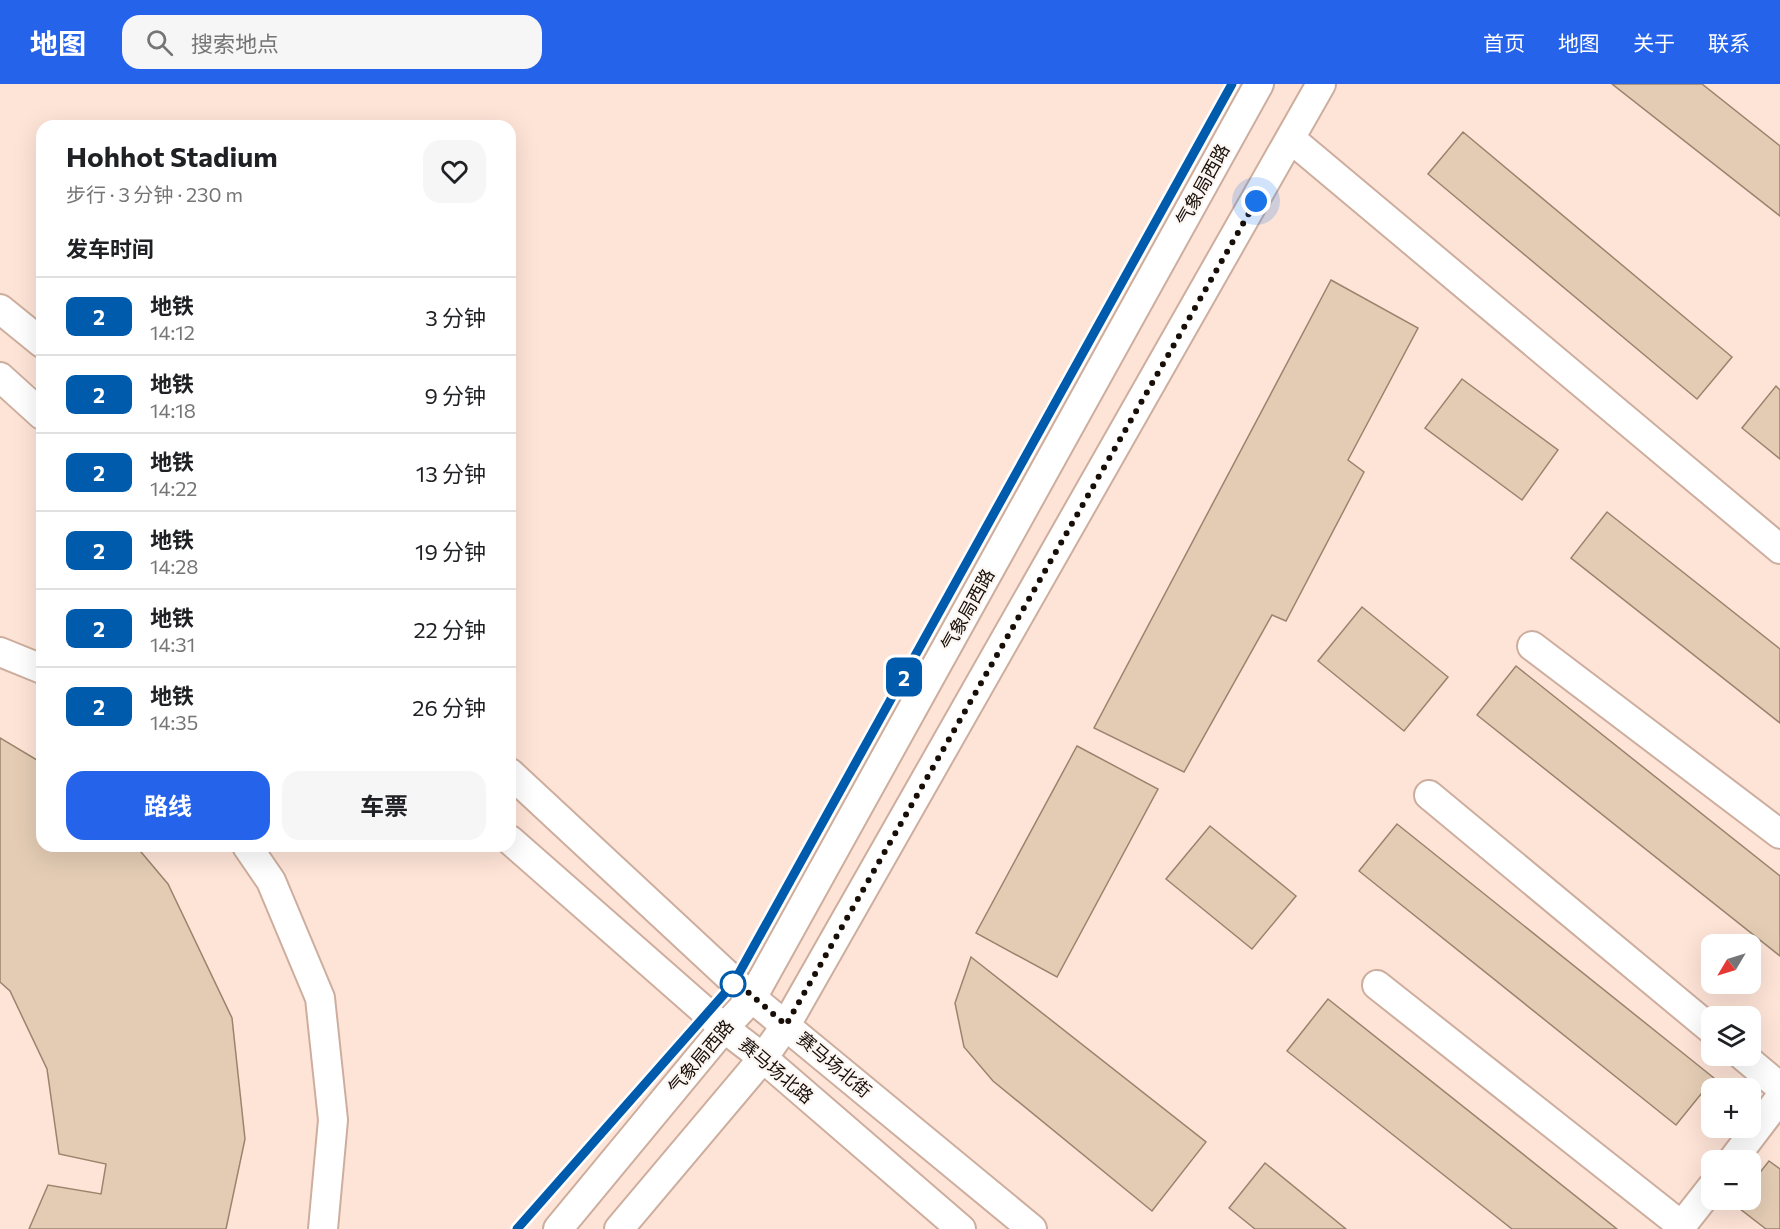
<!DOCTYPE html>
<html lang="zh">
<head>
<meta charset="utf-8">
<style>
  :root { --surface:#fff; --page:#f6f6f6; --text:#202124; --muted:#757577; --line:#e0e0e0; --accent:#2563eb }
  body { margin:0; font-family:Commissioner,"Noto Sans SC",sans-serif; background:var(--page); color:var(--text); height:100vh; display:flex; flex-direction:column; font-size:22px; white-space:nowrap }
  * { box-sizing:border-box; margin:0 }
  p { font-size:20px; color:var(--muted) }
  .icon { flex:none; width:33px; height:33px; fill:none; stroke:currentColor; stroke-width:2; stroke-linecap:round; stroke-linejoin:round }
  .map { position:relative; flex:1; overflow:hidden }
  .drawer { position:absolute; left:36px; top:36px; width:480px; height:732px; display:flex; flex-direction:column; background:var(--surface); border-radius:18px; box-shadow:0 6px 24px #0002 }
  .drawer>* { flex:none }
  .badge { padding:0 12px; border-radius:9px; font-size:21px; line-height:39px }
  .needle { width:39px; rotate:232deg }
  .tools { position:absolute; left:1701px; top:850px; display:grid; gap:12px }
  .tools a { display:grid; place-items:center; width:60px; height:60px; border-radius:12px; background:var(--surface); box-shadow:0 6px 24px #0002; font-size:30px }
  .you { position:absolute; width:30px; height:30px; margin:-15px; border:4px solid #fff; border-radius:50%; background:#1a73e8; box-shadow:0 0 0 9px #1a73e833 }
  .map>.badge { position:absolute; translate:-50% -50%; box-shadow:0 0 0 3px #fff }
  h2 { padding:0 30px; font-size:22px; line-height:54px }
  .round { display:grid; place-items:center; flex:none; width:63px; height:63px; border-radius:18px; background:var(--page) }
  .summary { display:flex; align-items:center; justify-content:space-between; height:102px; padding:0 30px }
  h1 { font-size:28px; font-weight:700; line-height:45px }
  .cta { display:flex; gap:12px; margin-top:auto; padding:12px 30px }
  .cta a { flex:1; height:69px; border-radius:18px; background:var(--accent); color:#fff; font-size:24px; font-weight:700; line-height:69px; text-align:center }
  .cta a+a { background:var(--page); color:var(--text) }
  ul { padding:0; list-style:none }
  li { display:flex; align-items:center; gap:18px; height:78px; padding:0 30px; border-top:2px solid var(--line) }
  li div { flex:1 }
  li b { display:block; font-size:22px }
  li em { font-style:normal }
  li .badge { min-width:66px; font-weight:700; text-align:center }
  header { display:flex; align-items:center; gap:36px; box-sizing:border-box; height:84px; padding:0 30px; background:var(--accent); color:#fff }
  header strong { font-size:28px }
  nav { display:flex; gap:33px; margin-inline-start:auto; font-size:21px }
  .search { width:420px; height:54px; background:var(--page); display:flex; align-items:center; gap:15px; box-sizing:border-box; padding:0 21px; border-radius:18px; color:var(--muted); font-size:22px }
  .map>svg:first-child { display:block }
  .building { fill:#e4ccb4; stroke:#9a846e; stroke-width:1.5 }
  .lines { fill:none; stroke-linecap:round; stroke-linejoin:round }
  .minor-casing { stroke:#cdae9e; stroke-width:32 }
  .minor { stroke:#fff; stroke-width:28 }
  .line-casing { stroke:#fff; stroke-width:14 }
  .line { stroke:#005bac; stroke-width:9 }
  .walk { stroke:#180e08; stroke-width:6; stroke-dasharray:0 10.8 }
  .stop-dot { fill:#fff; stroke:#005bac; stroke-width:3 }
  .labels { text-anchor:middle; stroke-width:4.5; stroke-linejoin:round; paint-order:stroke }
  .street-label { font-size:18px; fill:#180e08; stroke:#fcf6f3 }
</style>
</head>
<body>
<header>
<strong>地图</strong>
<div class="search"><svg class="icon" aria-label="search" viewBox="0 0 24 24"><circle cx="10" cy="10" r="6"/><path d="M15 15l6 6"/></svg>搜索地点</div>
<nav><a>首页</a><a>地图</a><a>关于</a><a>联系</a></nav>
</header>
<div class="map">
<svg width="1780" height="1145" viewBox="0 0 1780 1145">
  <rect width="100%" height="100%" fill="#fee4d7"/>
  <path class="building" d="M1612,0H1702L1780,62V132Z
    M1463,48L1732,273L1697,315L1428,90Z
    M1331,196L1418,244L1348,376L1364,388L1286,537L1272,531L1184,688L1094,644Z
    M1462,295L1558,366L1522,416L1425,344Z
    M1776,302L1780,306V375L1742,344Z
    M1607,428L1780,565V639L1571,474Z
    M1362,523L1448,593L1404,647L1318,577Z
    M1516,582L1780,792V872L1477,631Z
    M0,654L42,679V762H136L168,800L232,934L245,1055L226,1145H29L48,1101L101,1110L106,1080L59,1070L47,985L10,907L0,898Z
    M1077,662L1158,705L1057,893L976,849Z
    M1397,740L1714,994L1676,1041L1359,787Z
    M1210,742L1296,812L1252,865L1166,795Z
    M971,873L1206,1058L1152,1127L993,997L964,963L955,919Z
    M1328,915L1617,1145H1512L1287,967Z
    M1769,1077L1780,1085V1145H1766L1735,1121L1739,1116H1750V1101Z
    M1265,1079L1346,1145H1255L1229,1124Z"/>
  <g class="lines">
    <defs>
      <path id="minor" d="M1291,55L1780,465
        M0,225L42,259
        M0,293L42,331
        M1532,562L1780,750
        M0,568L42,585
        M510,689L752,914L1032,1145
        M1429,711L1712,946
        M510,756L724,944L763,974L961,1145
        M247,762L271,797L320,914L333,1036L323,1145
        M1377,901L1682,1142
        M1743,972L1780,1003
        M1732,1077L1780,1014
        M558,1145L724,944L752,914L1259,0
        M619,1145L763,974L786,941L1321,0
        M1679,1145L1712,1103"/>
    </defs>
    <use href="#minor" class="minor-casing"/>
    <use href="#minor" class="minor"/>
  </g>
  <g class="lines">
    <defs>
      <path id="line" d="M517,1145L733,900L1232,0"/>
    </defs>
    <use href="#line" class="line-casing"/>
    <use href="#line" class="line"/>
    <path class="walk" d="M733,900L735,897L786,941L1256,117"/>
  </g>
  <circle class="stop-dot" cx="733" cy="900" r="12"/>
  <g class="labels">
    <g class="street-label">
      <text transform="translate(1203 101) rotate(-61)" y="6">气象局西路</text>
      <text transform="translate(968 526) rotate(-61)" y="6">气象局西路</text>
      <text transform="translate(701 973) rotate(-50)" y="6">气象局西路</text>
      <text transform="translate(834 981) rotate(40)" y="6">赛马场北街</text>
      <text transform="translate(776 987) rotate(40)" y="6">赛马场北路</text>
    </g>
  </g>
</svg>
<div class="tools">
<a><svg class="needle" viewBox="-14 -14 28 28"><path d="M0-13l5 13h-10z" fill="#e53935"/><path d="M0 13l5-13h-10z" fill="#757577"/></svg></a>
<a><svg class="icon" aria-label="layers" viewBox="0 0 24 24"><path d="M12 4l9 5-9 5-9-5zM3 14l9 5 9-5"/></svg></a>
<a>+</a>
<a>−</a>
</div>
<div class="you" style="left:1256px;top:117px"></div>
<b class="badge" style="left:904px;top:593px;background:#005bac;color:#fff">2</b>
<section class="drawer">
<div class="summary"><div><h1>Hohhot Stadium</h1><p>步行 · 3 分钟 · 230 m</p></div><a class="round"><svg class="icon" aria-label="heart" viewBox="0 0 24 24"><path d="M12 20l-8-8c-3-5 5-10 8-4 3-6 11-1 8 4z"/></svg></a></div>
<h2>发车时间</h2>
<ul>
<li><span class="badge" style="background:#005bac;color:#fff">2</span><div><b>地铁</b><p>14:12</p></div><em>3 分钟</em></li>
<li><span class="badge" style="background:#005bac;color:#fff">2</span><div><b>地铁</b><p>14:18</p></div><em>9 分钟</em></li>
<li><span class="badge" style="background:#005bac;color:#fff">2</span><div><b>地铁</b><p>14:22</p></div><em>13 分钟</em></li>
<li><span class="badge" style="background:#005bac;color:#fff">2</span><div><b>地铁</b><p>14:28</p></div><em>19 分钟</em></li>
<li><span class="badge" style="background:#005bac;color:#fff">2</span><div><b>地铁</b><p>14:31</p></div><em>22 分钟</em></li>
<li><span class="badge" style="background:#005bac;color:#fff">2</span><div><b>地铁</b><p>14:35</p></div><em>26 分钟</em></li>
</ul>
<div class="cta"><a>路线</a><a>车票</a></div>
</section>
</div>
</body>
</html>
